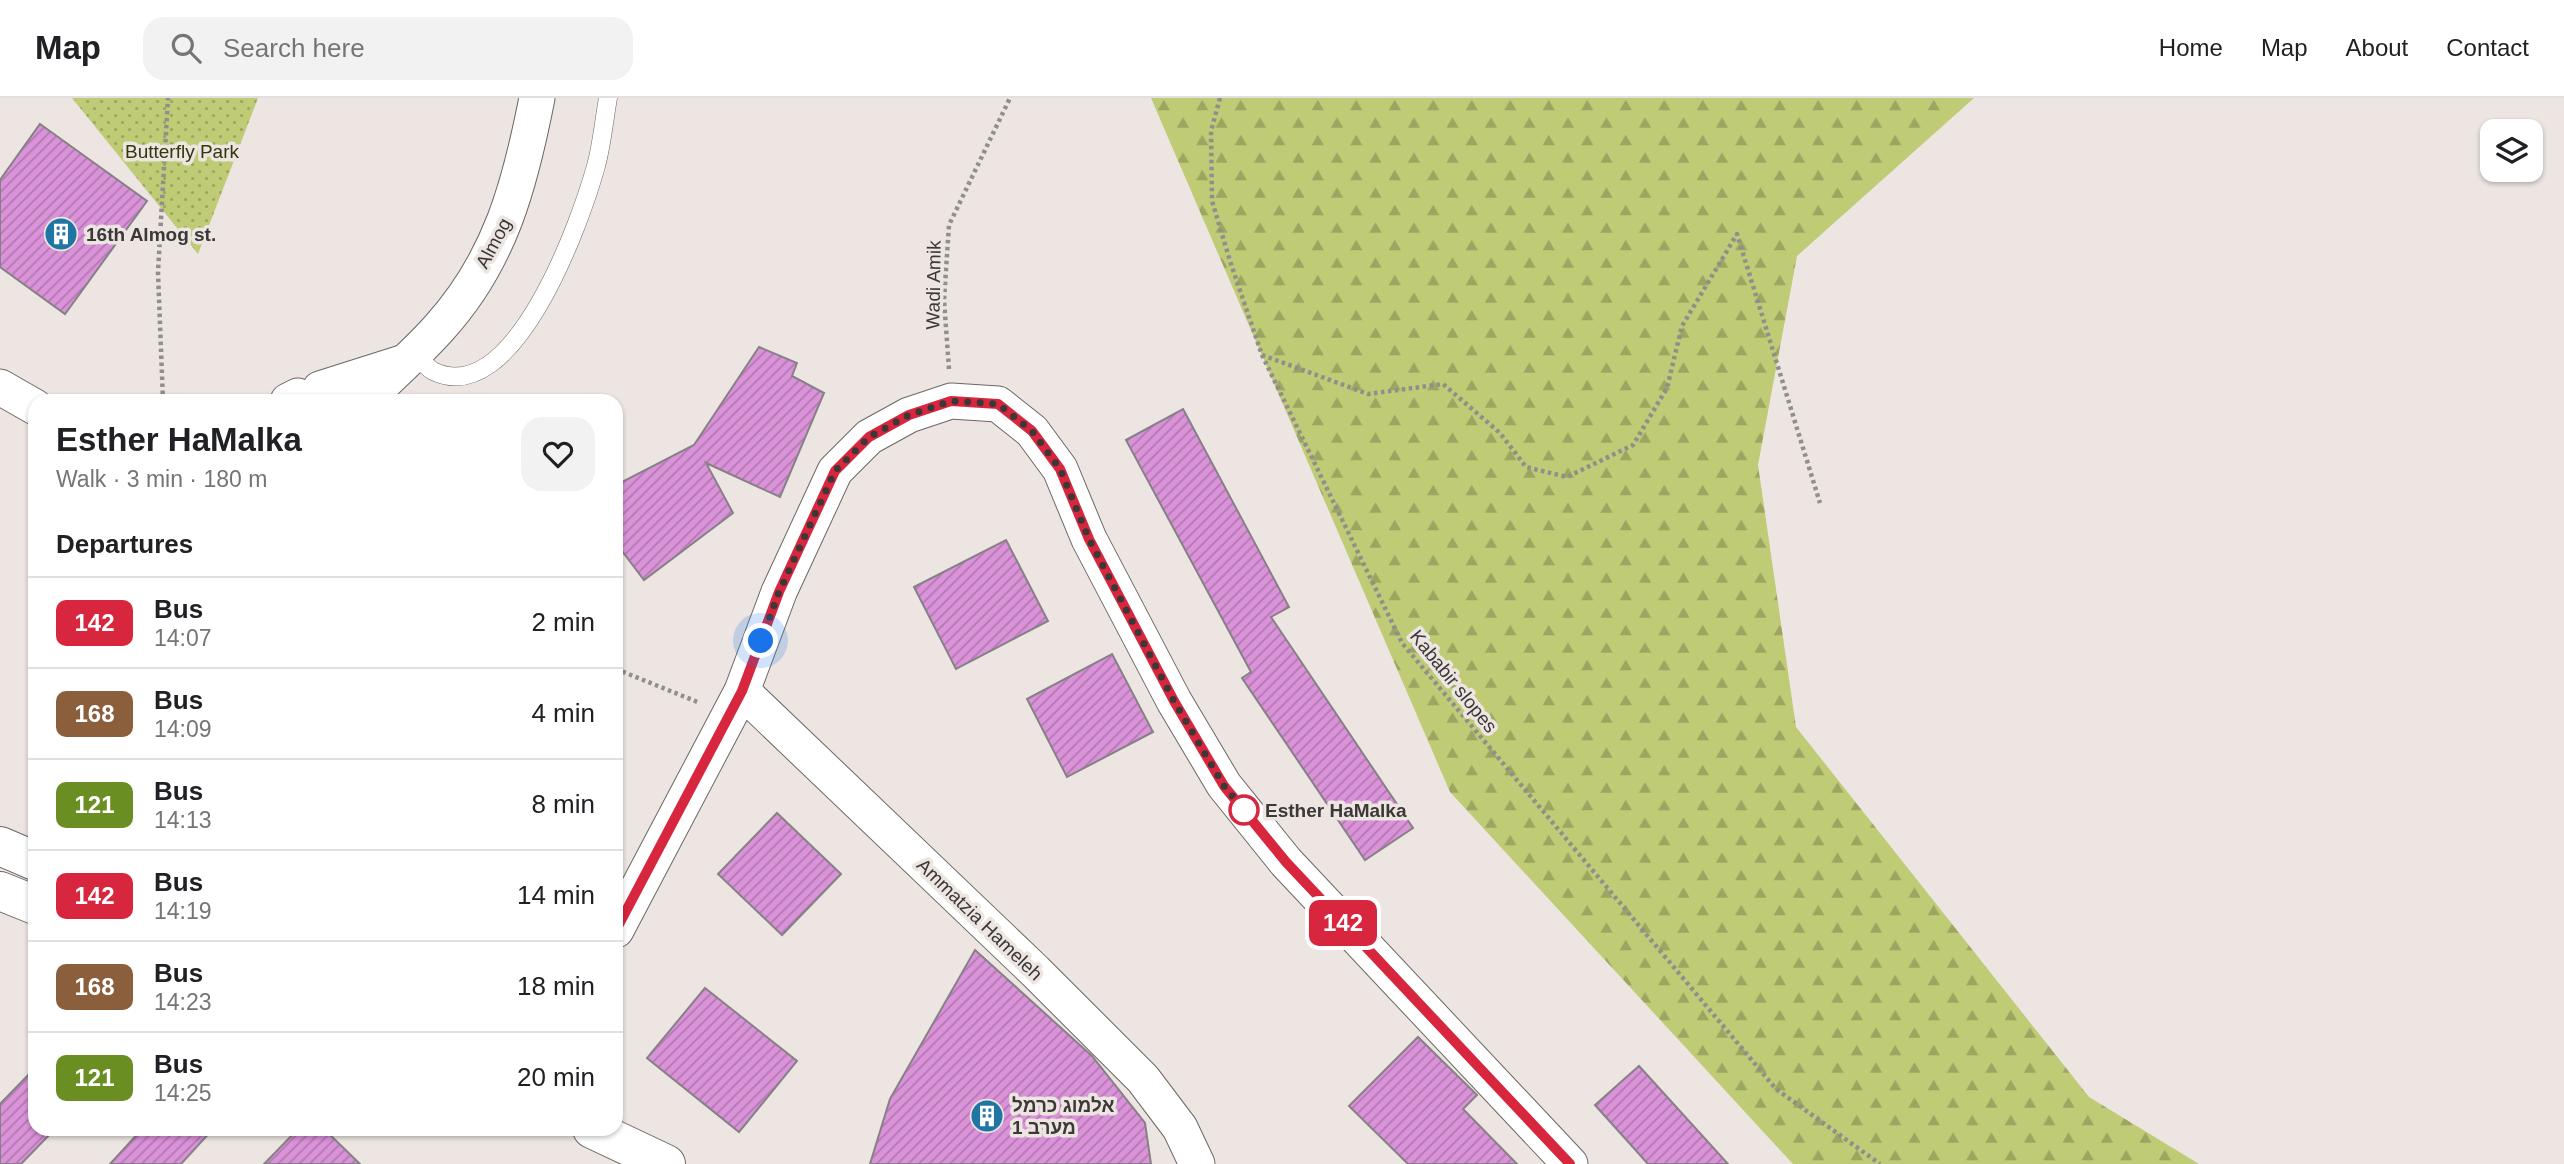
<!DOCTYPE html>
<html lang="en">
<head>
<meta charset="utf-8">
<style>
  :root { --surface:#fff; --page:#f2f2f2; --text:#202124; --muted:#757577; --line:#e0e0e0 }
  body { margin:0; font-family:Arial,Heebo,sans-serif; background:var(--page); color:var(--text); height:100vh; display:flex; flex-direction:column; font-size:26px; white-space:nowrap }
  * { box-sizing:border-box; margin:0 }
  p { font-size:23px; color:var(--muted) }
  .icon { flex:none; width:38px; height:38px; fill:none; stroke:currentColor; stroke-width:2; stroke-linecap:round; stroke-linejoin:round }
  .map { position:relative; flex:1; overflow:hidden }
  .drawer { position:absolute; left:28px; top:296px; width:595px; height:742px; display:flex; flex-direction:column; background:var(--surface); border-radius:21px; box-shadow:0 2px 5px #0004 }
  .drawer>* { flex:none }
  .badge { padding:0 14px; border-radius:10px; font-size:24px; line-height:46px }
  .buttons { position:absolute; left:2480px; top:21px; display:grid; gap:14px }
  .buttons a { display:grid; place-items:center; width:63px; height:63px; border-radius:14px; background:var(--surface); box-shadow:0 2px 5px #0004; font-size:35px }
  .you { position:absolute; width:35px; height:35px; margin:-18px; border:5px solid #fff; border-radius:50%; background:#1a73e8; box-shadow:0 0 0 10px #1a73e833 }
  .map>.badge { position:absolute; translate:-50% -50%; box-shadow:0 0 0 4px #fff }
  h2 { padding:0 28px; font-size:26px; line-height:63px }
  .round { display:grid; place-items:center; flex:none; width:74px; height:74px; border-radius:21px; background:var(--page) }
  .head { display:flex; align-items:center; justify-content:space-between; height:119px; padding:0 28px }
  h1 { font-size:33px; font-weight:800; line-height:52px }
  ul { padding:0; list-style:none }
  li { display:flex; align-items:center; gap:21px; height:91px; padding:0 28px; border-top:2px solid var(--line) }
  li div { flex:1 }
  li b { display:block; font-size:26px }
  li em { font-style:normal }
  li .badge { min-width:77px; font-weight:700; text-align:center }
  header { display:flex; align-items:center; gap:42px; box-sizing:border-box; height:98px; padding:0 35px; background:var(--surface); border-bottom:2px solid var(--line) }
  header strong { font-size:33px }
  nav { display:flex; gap:38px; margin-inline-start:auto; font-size:24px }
  .search { width:490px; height:63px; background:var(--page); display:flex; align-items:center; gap:18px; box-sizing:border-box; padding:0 24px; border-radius:21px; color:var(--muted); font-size:26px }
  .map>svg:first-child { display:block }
  .forest { fill:url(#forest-firs) }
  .park { fill:url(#park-dots) }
  .building { fill:url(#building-hatch); stroke:#868186; stroke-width:2 }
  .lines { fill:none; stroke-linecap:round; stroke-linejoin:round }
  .lane-casing { stroke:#6d6764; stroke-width:19 }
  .street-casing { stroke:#6d6764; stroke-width:37 }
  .secondary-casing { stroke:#6d6764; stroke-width:40 }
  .path { stroke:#928e8b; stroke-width:4.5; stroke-dasharray:3.5 3.5; stroke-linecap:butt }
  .lane { stroke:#fff; stroke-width:18 }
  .street { stroke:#fff; stroke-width:35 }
  .secondary { stroke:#fff; stroke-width:38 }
  .line-casing { stroke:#fff; stroke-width:16 }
  .line { stroke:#d7263d; stroke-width:10 }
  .walk { stroke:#3b3837; stroke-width:7; stroke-dasharray:0 12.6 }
  .stop-dot { fill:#fff; stroke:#d7263d; stroke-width:3.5 }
  .labels { text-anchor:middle; stroke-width:7; stroke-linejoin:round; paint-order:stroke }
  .park-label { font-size:19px; fill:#32370c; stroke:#ece5e1 }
  .poi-label { font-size:19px; font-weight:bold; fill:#3b3837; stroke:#ece5e1; text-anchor:start }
  .street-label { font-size:19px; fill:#3b3837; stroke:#ece5e1 }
  .stop-label { font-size:19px; font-weight:bold; fill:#3b3837; stroke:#ece5e1; text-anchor:start }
</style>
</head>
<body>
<header>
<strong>Map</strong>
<div class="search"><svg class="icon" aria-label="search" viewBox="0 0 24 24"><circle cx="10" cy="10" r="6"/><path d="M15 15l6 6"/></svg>Search here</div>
<nav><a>Home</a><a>Map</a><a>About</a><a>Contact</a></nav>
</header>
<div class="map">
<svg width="2564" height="1066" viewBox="0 0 2564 1066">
  <defs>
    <pattern id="forest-firs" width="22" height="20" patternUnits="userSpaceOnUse" patternTransform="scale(1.75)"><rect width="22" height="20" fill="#bfcb75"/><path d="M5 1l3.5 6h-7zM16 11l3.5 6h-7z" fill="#9ca661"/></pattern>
    <pattern id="park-dots" width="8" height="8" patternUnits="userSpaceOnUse" patternTransform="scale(1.75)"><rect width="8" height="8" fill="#bfcb75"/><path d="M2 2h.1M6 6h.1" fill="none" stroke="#9ca661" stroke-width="1.8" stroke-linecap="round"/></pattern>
    <pattern id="building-hatch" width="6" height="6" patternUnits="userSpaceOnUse" patternTransform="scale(1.75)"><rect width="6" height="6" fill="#da92d9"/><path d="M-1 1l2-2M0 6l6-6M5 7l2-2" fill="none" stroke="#b278b1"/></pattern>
  </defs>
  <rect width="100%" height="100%" fill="#ece5e1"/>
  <path class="forest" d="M1151,0H1974L1797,158L1758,367L1796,629L2089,999L2199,1066H1793L1450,694Z"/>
  <path class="park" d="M72,0H258L198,156Z"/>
  <path class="building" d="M40,26L147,103L65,216L0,169V82Z
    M759,249L797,265L792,278L824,295L780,399L706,365L733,415L644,482L616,445V387L694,347Z
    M1183,311L1289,509L1271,519L1413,730L1365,762L1242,580L1251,574L1126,342Z
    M1006,442L1048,523L956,571L914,489Z
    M1112,556L1153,634L1067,679L1027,601Z
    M777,715L841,776L782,837L718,776Z
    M975,852L1092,958L1145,1025L1151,1066H870L890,1001Z
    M705,890L797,963L739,1034L647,960Z
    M1418,939L1477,997L1463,1011L1517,1066H1408L1349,1008Z
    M1639,968L1728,1066H1648L1595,1007Z
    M35,970V1031H55L21,1066H0V1006Z
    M142,1031H213L181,1066H110Z
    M298,1031H324L360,1066H264Z"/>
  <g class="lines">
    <defs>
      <path id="lane" d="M414,254C419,260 426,269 433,273C514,313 581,122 596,68C602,46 604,22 608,0"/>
      <path id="street" d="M0,289L35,309
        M320,291L402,265
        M288,303L298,298
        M366,303C389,278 416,256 439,230C500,163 520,87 537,0
        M742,593L1035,873L1143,981L1180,1030L1197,1066
        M616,832L742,593L779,494L835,373L869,339L909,317L951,303L998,306L1032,333L1060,371L1089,441L1174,603L1224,687L1286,764L1570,1066"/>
      <path id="secondary" d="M0,748L35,763
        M0,793L35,807
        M592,1031L666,1066"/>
    </defs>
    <use href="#lane" class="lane-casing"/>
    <use href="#street" class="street-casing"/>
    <use href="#secondary" class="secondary-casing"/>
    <path class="path" d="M1220,0L1211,33L1212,103L1231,166L1262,257L1402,545L1776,991L1880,1066
      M1262,257L1368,296L1443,286L1500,335L1526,369L1567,379L1633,347L1667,290L1682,228L1737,136L1820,405
      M949,271L944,202L949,127L1010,0
      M163,303L158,174L168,0
      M616,571L700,605"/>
    <use href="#lane" class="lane"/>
    <use href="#street" class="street"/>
    <use href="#secondary" class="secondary"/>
  </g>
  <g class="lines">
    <defs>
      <path id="line" d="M616,832L742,593L779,494L835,373L869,339L909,317L951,303L998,306L1032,333L1060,371L1089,441L1174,603L1224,688L1286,764L1570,1066"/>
    </defs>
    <use href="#line" class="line-casing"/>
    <use href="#line" class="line"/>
    <path class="walk" d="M761,543L779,494L835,373L869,339L909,317L951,303L998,306L1032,333L1060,371L1089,441L1174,603L1224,688L1244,712"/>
  </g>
  <defs>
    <symbol id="building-disc" viewBox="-11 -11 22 22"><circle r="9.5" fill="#1f75a4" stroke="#ece5e1"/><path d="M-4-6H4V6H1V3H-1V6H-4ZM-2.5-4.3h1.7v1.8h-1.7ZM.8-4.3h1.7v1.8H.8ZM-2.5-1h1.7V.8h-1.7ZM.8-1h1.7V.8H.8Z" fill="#fff"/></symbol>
  </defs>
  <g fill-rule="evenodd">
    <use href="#building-disc" x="42" y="117" width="38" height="38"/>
    <use href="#building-disc" x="968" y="999" width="38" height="38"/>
  </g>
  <circle class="stop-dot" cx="1244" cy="712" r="14"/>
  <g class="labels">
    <g class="park-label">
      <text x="182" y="60">Butterfly Park</text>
    </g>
    <g class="poi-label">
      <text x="86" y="143">16th Almog st.</text>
      <text x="1012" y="1014">אלמוג כרמל<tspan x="1012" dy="22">מערב 1</tspan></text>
    </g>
    <g class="street-label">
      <text transform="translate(493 145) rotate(-62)" y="7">Almog</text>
      <text transform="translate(933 187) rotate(-89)" y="7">Wadi Amik</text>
      <text transform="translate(1454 583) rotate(51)" y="7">Kababir slopes</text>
      <text transform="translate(980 821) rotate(44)" y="7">Ammatzia Hameleh</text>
    </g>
    <g class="stop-label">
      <text x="1265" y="719">Esther HaMalka</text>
    </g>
  </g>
</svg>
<div class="buttons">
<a><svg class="icon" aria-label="layers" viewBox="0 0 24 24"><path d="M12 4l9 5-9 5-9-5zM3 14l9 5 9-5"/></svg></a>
</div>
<div class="you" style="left:761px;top:543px"></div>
<b class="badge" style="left:1343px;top:825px;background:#d7263d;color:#fff">142</b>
<section class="drawer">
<div class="head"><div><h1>Esther HaMalka</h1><p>Walk · 3 min · 180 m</p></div><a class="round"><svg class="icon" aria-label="heart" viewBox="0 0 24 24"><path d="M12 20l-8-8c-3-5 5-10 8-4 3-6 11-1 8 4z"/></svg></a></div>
<h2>Departures</h2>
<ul>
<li><span class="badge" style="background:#d7263d;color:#fff">142</span><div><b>Bus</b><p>14:07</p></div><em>2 min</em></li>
<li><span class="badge" style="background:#8b5e3c;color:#fff">168</span><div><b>Bus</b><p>14:09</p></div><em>4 min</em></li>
<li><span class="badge" style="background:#6b8e23;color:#fff">121</span><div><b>Bus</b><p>14:13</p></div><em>8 min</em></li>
<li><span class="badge" style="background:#d7263d;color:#fff">142</span><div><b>Bus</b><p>14:19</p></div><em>14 min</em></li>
<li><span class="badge" style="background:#8b5e3c;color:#fff">168</span><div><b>Bus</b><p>14:23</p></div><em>18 min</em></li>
<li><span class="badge" style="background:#6b8e23;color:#fff">121</span><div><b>Bus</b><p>14:25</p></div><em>20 min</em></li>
</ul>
</section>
</div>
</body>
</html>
